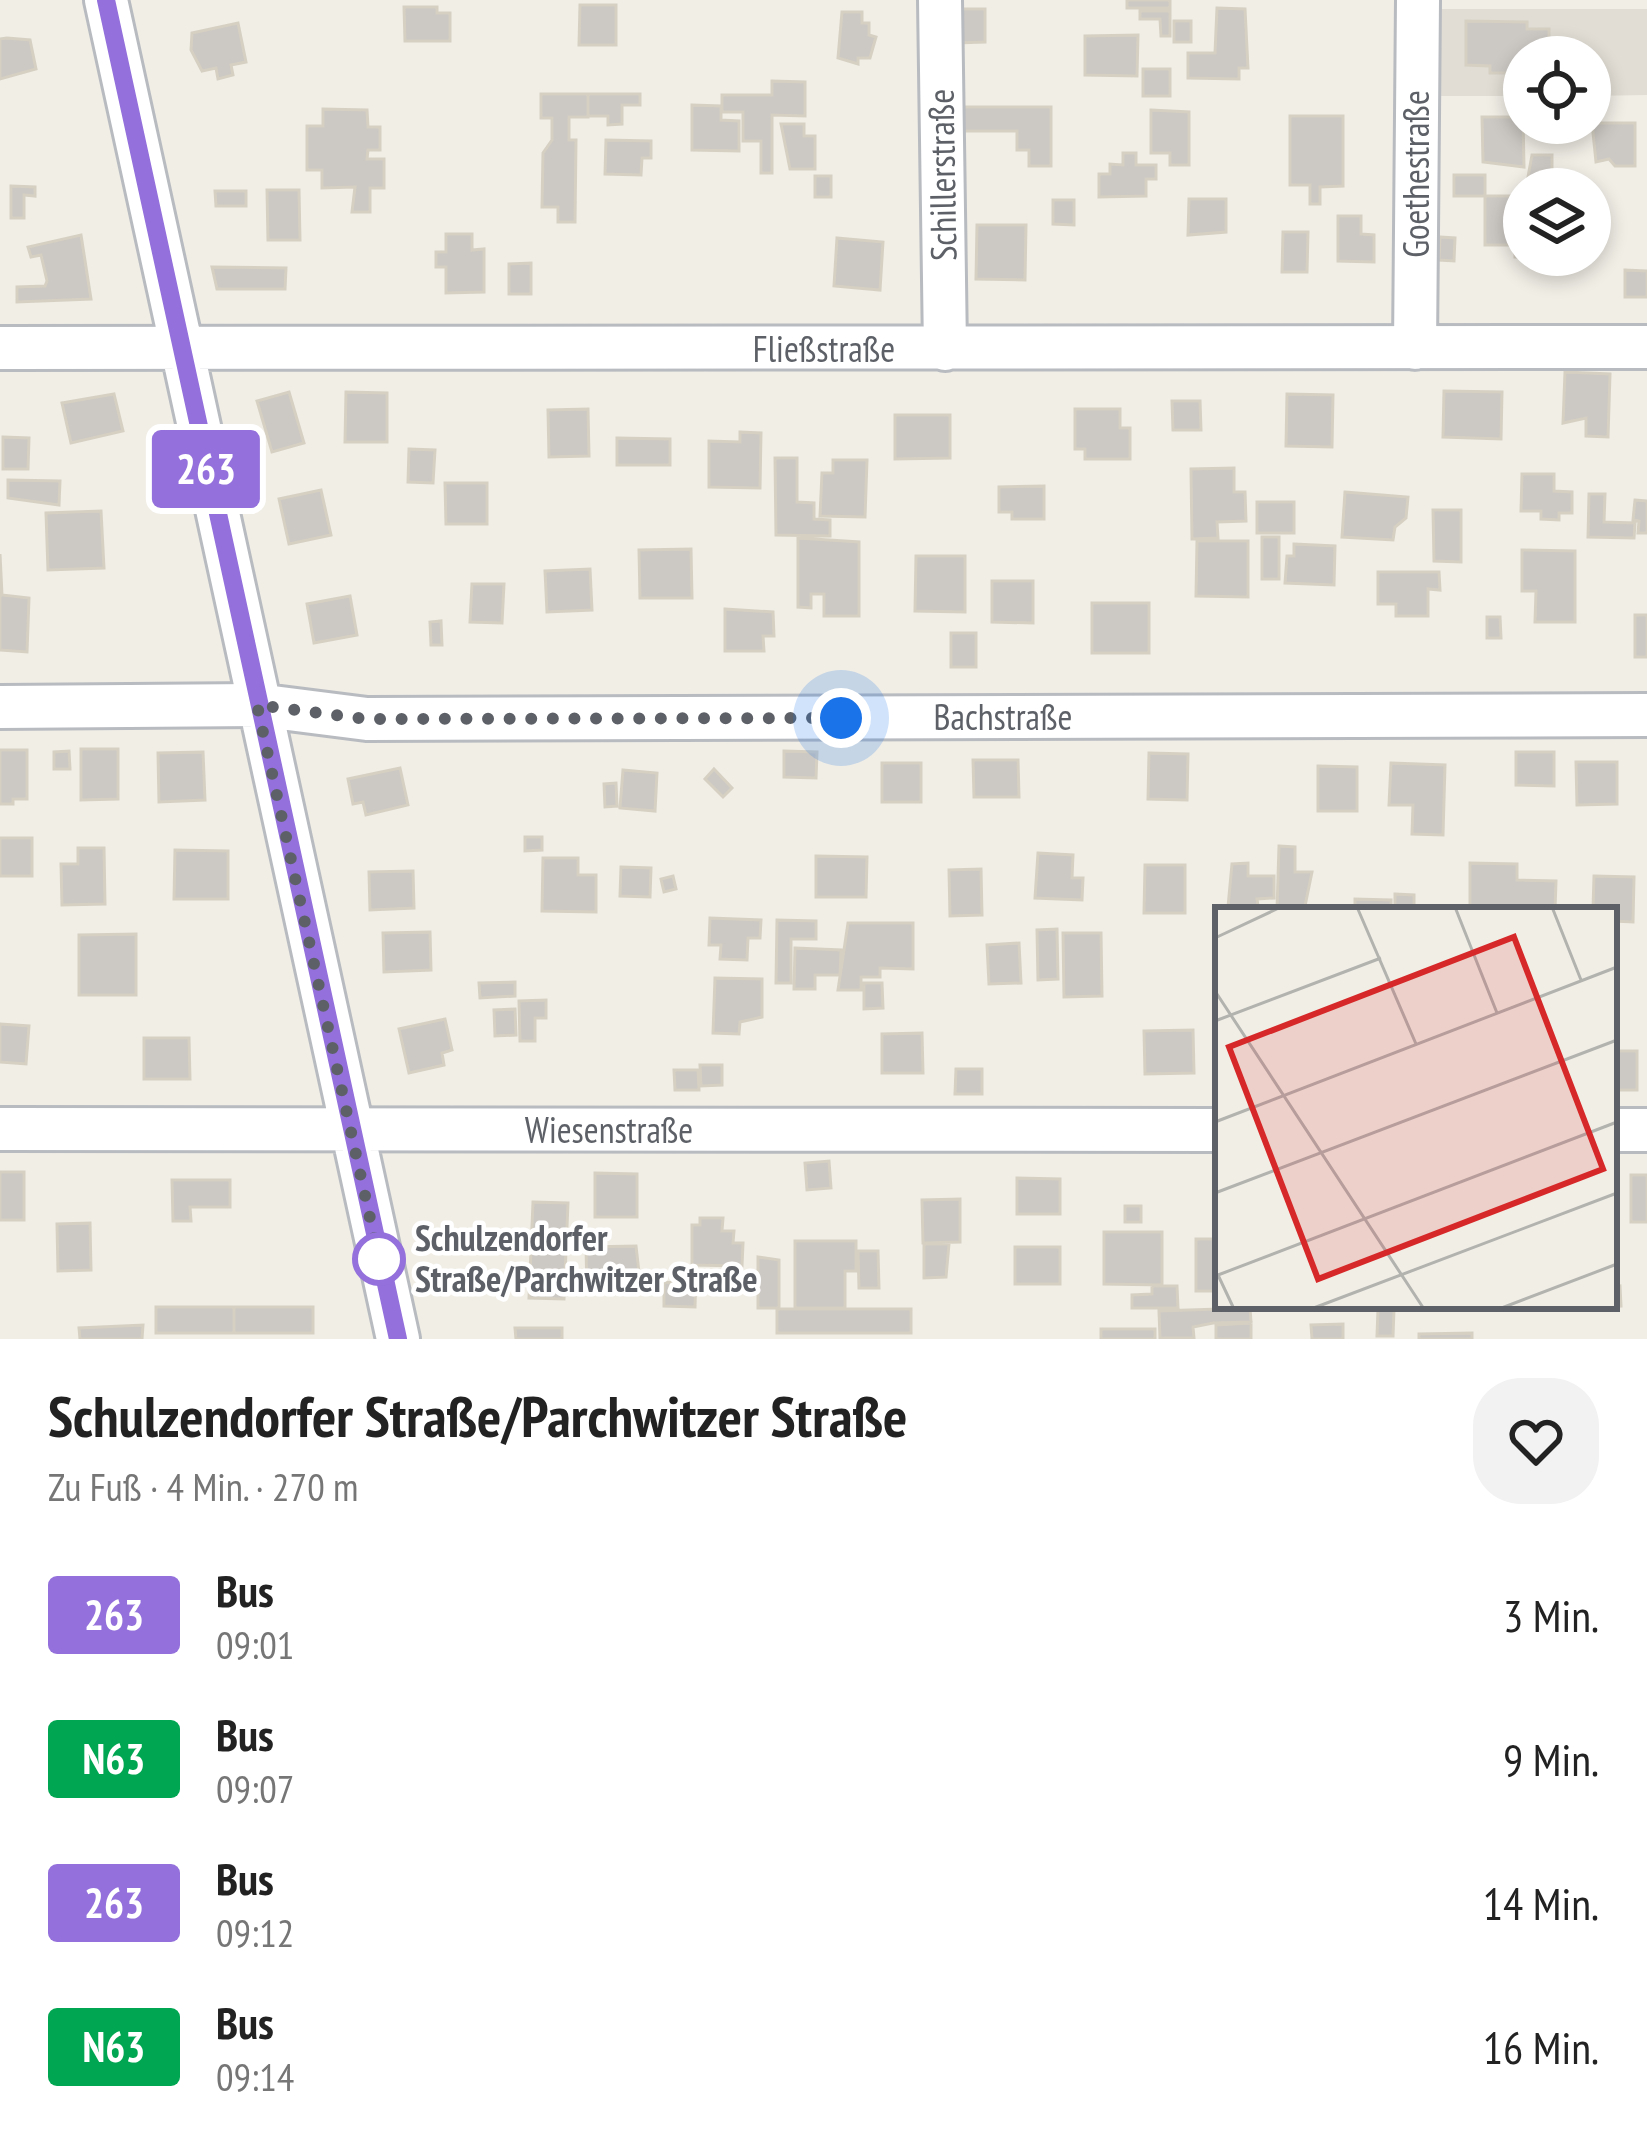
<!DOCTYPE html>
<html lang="de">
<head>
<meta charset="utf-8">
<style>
  :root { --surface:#fff; --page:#f2f2f2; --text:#222; --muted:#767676 }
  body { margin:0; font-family:"PT Sans Narrow",sans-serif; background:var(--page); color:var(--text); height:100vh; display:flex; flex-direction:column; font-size:45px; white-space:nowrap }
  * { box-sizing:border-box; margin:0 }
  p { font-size:39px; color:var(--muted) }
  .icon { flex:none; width:66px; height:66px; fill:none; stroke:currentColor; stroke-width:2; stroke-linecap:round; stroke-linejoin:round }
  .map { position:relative; height:1339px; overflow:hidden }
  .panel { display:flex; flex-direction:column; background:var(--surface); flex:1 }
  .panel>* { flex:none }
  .badge { padding:0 24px; border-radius:9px; font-size:42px; line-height:78px }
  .controls { position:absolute; left:1503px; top:36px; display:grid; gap:24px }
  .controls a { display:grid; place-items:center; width:108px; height:108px; border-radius:50%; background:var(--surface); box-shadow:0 6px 18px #0003; font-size:60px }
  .you { position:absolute; width:60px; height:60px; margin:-30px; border:9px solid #fff; border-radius:50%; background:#1a73e8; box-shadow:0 0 0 18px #1a73e833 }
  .map>.badge { position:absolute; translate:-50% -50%; box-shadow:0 0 0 6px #fff }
  .round { display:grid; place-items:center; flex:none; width:126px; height:126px; border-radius:48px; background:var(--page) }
  .overview { display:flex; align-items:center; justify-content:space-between; height:204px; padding:0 48px }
  h1 { font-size:57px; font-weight:800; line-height:90px }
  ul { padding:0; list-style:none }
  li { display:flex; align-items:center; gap:36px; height:144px; padding:0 48px }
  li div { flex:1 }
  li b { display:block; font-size:45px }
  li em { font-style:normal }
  li .badge { min-width:132px; font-weight:700; text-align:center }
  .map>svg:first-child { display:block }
  .education { fill:#e1ddd4 }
  .building { fill:#ccc8c3; stroke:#d6d0c3; stroke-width:3 }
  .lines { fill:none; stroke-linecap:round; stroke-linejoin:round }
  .minor-casing { stroke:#b8bbc0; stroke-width:48 }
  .minor { stroke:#fff; stroke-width:42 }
  .line-casing { stroke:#fff; stroke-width:27 }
  .line { stroke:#9370db; stroke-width:18 }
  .walk { stroke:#5d6167; stroke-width:12; stroke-dasharray:0 21.6 }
  .stop-dot { fill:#fff; stroke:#9370db; stroke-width:6 }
  .labels { text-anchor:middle; stroke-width:9; stroke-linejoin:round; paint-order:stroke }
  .street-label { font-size:36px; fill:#5d6167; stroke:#fff }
  .stop-label { font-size:36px; font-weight:bold; fill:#5d6167; stroke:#fff; text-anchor:start }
  .inset-road { fill:none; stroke:#b2b2af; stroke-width:3 }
  .view { fill:#d62828; fill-opacity:0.15; stroke:#d62828; stroke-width:6 }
  .inset-edge { fill:none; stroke:#5d6167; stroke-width:6 }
</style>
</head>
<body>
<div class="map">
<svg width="1647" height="1339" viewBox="0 0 1647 1339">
  <rect width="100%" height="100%" fill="#f1eee6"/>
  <path class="education" d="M1430,9H1647V95L1590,96V57H1524V96H1431Z"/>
  <path class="building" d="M1127,0H1170V8H1127Z
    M580,5H616V45H579Z
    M404,7H437V13H450V41H405Z
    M1217,8L1245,9L1248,68H1239V79L1188,78V53H1215Z
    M956,9H985V42L956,43Z
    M1140,11H1170V36H1161L1160,19H1140Z
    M842,12H862V23H869V35L876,37L870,58H858V64L838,58Z
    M1174,21H1191V42H1174Z
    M1466,21L1527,22V29H1549V52L1524,57V73H1490V66L1466,65Z
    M238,23L246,62L231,65L233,75L218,79L216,68L202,71L191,50L192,33Z
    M1138,35L1137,76L1085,75V36Z
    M7,38L30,40L36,69L0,79V39Z
    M1143,69H1170V96H1143Z
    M772,81L805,82V116L772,115V173H761V141H743V112H722V95H772Z
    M541,94H588V117H569V140H576L575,222H558V207H542L543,153L552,140V118H541Z
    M588,94H640V105H622V124L608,125V116H588Z
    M692,105L721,106V120L739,121V151L692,150Z
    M956,107H1051V166H1029V150H1017V131H956Z
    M323,109L367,110L368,127H380V150H368L367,159H384V188H370V212H352L355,187L322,188V170H307V126H323Z
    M1151,110L1189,112V165H1170V153H1151Z
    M1290,116H1343V186L1320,187V204H1310V185H1290Z
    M1482,117H1523L1524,167L1483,162Z
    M1592,123H1635V166H1615L1609,159L1596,162Z
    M781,124H804V136H815V169H790Z
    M606,140L651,141V158H642L641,175L605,174Z
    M1123,153H1136V165H1156V179H1146V196L1099,197V174H1110V164L1123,165Z
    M1532,155H1552V176L1528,177Z
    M1454,175H1485V196H1454Z
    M815,176H831V197H815Z
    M11,186L35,187V196L24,195V218H11Z
    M267,190H299L300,240H268Z
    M215,191H246V206H216Z
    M1485,196H1524V255L1529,257H1515V245H1485Z
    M1189,199H1226V232L1188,235Z
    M1053,200H1074V225L1053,224Z
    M1338,216H1361V234L1374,235V262L1338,261Z
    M977,225H1026L1025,280L976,279Z
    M1283,232H1308L1307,272H1282Z
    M446,234H472V250L484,249V292L446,293V267H436V252H446Z
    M81,235L91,299L17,302V287L45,286L47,281L41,255L31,257L28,247Z
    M1440,237L1455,238L1454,261L1439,260Z
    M837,238L883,242L880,290L834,286Z
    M531,263V294H509V264Z
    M212,267L286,268L285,289H217Z
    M1625,270L1647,271V297H1625Z
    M1565,372L1610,374L1608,437L1586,436V418L1563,423Z
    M1444,391L1502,392L1501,439L1443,437Z
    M289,392L304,443L272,452L257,401Z
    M346,392L387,393V442H345Z
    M114,394L123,431L71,443L62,403Z
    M1287,394L1333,395L1332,447L1286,446Z
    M1172,401H1200L1201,430H1173Z
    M588,409L589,456L549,457L548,410Z
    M1075,409H1120V428H1130V459H1085V449H1075Z
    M895,415H950V458L895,459Z
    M740,432L761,433L760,488L709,487V441L740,442Z
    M3,437L29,438L28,469H3Z
    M617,438L670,439V465H617Z
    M409,449L435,450L433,483L408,482Z
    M775,458H797V502L814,503V519L830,520V536L776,535Z
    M833,460H867L865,517L820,516L822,473H833Z
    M1234,468V492H1245L1246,521L1217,522L1218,538L1192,539L1191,469Z
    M1522,474H1554V491L1572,492V513H1559V520L1541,519V511H1521Z
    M8,480L60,481L59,505L8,498Z
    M445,483H487V524H446Z
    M1044,486V519H1012V512H999V487Z
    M321,490L331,535L289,544L279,499Z
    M1345,492L1408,497L1406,518L1395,527L1393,540L1342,537Z
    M1589,494H1605L1604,522L1635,523L1634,538L1588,537Z
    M1635,500L1647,501V533H1638L1639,521L1633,520Z
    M1257,502H1294V533H1257Z
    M1433,510H1461V562L1434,561Z
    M101,511L104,568L48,570L46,513Z
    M1262,537H1279V579H1262Z
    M798,538L859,542V616H824V594H811V608L798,607Z
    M1197,541H1248V597L1196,596Z
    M1294,544L1335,546L1334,585L1285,583L1287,556H1294Z
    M691,549L692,598H640L639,550Z
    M1522,550L1575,551V622H1535L1536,591H1522Z
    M0,554L2,595L29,598L27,652L0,650Z
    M916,556H965V612L915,611Z
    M590,569L592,610L547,612L545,571Z
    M1378,572H1439L1440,590L1428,589V616H1396V604H1378Z
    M992,581H1033V623L992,622Z
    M472,584H504L502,623L470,622Z
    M350,596L357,635L314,643L307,604Z
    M1092,603H1149V653H1092Z
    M725,609L773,612L774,636H763L764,651H725Z
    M1635,615H1647V657H1635Z
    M1487,617H1500L1501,638H1487Z
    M441,621L442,645H431L430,622Z
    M951,633H976V667H951Z
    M81,749H118V799L81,800Z
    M0,750H27V799H13V804H0Z
    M69,751L70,769H54V752Z
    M784,751L817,752L816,778L784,777Z
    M203,752L205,800L159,802L158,753Z
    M1516,752H1554V786L1516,785Z
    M1149,753L1188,754L1187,800L1148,799Z
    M973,760H1018L1019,797H974Z
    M1576,762H1617V804L1577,805Z
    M882,763H921V802H882Z
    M1391,763L1445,765L1443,835L1412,834L1413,805H1389Z
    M1318,766L1357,767V811H1318Z
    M400,768L408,805L366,815L363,802L353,804L348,779Z
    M714,769L732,788L723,797L705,779Z
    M623,770L657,773L655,811L620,808Z
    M616,783L617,806L605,807L604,784Z
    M525,837H542V850L525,851Z
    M0,838H32V876H0Z
    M1279,846L1295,847V872H1312L1305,906L1355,907V899L1391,900V910H1277Z
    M78,848H104L105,904L62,905L61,864H78Z
    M175,850L228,851V899H174Z
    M1038,853L1073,855L1072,878H1083L1082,900L1035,898Z
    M816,856L867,857L866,897H816Z
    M543,858H578V875H596V912L542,911Z
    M1248,863V876H1274V898L1257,899L1258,906L1228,907L1232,864Z
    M1470,863L1517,864V880L1556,881L1555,910H1470Z
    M1145,865H1185V913H1144Z
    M621,867L651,868L650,897L620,896Z
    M981,869L982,915L950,916L949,870Z
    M413,871L414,908L370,910L369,872Z
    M673,876L676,889L664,892L661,879Z
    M1594,876L1634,877L1633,922L1614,921V910H1593Z
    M1395,894L1414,895V910H1395Z
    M710,918L761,920L760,938H748L747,960L720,959L721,945H709Z
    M777,920L816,921V939H791V983H776Z
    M848,923H913V969L880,968V977H861V990H838Z
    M1057,929L1058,979L1038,980L1037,930Z
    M430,932L431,970L384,972L383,933Z
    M1063,933H1101L1102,996L1064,997Z
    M136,934V995H79V935Z
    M1019,943L1021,983L989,984L987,945Z
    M795,948L841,950L840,975H815V989H794Z
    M715,978L762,979V1017L740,1022L739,1034L713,1033Z
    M515,982V996L480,998L479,983Z
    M864,983H882L883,1008L864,1009Z
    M546,1000V1018H535V1041H520L519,1001Z
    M515,1009L516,1035L495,1036L494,1010Z
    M445,1019L452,1050L442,1053L444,1065L409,1073L399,1029Z
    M0,1024L29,1026L26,1064L0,1062Z
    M1193,1030L1194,1073L1145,1074L1144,1031Z
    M922,1033L923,1073H882V1034Z
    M144,1038H189L190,1079H144Z
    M1614,1051H1637V1090H1614Z
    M700,1065H722V1085L701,1086Z
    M956,1069H982V1094H955Z
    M674,1070H698L699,1090H675Z
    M829,1161L831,1188L807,1190L805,1163Z
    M0,1172H24V1220H0Z
    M595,1173L637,1174V1217H595Z
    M1631,1175H1647V1222H1631Z
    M1017,1178L1060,1179V1214H1017Z
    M172,1180H230V1207H190L191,1221H173Z
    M960,1199V1242L923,1243L922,1200Z
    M533,1202L568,1203L564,1299L529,1298Z
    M1125,1206H1141V1222H1125Z
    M700,1218H723L722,1231H734L733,1243H743L742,1266L692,1265V1225H700Z
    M90,1223L91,1270L58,1271L57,1224Z
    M1104,1232H1162V1285L1104,1284Z
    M1196,1239H1218V1291H1196Z
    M795,1241H856V1271H845V1308H795Z
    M924,1244H949L946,1277L924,1278Z
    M636,1246L641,1290L587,1291L586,1247Z
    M1015,1247H1060V1284H1015Z
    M858,1251H878L879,1288H859Z
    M758,1257L779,1260V1308H758Z
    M678,1272L696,1273L695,1307L664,1306V1282L678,1283Z
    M1152,1286H1177L1178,1308H1132V1295L1152,1294Z
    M1620,1286L1621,1306L1581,1308L1614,1306V1287Z
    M1483,1306H1558V1308L1483,1310Z
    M156,1307H234V1333H156Z
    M234,1307H313V1333H234Z
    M1250,1308L1251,1322L1213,1323L1193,1327L1194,1338H1160L1159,1311Z
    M777,1309H911V1333H777Z
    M1378,1309H1394L1393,1336H1377Z
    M1251,1323V1339H1216V1325Z
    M1343,1324V1339H1312L1311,1325Z
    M143,1325L142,1339H80L79,1328Z
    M515,1328H562V1339H516Z
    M1101,1329H1155V1339H1101Z
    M1472,1333V1339H1419V1334Z"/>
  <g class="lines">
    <defs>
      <path id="minor" d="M106,0L398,1339
        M940,0L945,349
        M0,348L1647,347
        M1415,348L1418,0
        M0,707L257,705L367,719L1647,715
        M0,1129L1218,1130
        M1614,1130H1647"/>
    </defs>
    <use href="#minor" class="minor-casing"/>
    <use href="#minor" class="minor"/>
  </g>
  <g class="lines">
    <defs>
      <path id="line" d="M106,0L398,1339"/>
    </defs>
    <use href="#line" class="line-casing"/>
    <use href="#line" class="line"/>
    <path class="walk" d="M379,1259L257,705L367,719L841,718"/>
  </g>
  <circle class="stop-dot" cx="379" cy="1259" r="24"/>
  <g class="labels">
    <g class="street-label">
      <text transform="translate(1416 174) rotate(-90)" y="13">Goethestraße</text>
      <text transform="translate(942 175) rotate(-91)" y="13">Schillerstraße</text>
      <text x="824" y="362">Fließstraße</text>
      <text x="1003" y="730">Bachstraße</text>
      <text x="609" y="1143">Wiesenstraße</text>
    </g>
    <g class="stop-label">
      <text x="415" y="1251">Schulzendorfer<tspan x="415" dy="41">Straße/Parchwitzer Straße</tspan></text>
    </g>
  </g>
  <g transform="translate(1215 907)">
    <rect width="402" height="402" fill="#f1eee6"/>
    <path class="inset-road" d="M142,0L201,137M240,0L282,106M337,0L366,73M0,31L66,0M0,84L209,402M0,114L166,51M0,215L402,60M0,286L402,133M3,368L402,215M3,368L19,402M96,402L402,286M284,402L402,357"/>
    <path class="view" d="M299,30L388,262L103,372L14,140Z"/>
    <rect width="402" height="402" class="inset-edge"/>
  </g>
</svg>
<div class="controls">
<a><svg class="icon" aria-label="locate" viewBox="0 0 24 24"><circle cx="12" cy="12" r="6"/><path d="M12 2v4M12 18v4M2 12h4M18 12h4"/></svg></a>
<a><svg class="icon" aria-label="layers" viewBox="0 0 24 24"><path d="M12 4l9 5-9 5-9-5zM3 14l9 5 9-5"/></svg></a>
</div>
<div class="you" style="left:841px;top:718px"></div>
<b class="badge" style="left:206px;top:469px;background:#9370db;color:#fff">263</b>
</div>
<section class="panel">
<div class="overview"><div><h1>Schulzendorfer Straße/Parchwitzer Straße</h1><p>Zu Fuß · 4 Min. · 270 m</p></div><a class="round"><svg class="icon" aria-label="heart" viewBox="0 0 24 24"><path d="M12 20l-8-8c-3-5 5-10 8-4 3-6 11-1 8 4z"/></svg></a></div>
<ul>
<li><span class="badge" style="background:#9370db;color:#fff">263</span><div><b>Bus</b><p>09:01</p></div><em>3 Min.</em></li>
<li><span class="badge" style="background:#00a651;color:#fff">N63</span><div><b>Bus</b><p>09:07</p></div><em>9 Min.</em></li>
<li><span class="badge" style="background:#9370db;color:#fff">263</span><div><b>Bus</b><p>09:12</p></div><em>14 Min.</em></li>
<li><span class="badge" style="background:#00a651;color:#fff">N63</span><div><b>Bus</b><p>09:14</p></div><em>16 Min.</em></li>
</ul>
</section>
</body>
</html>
